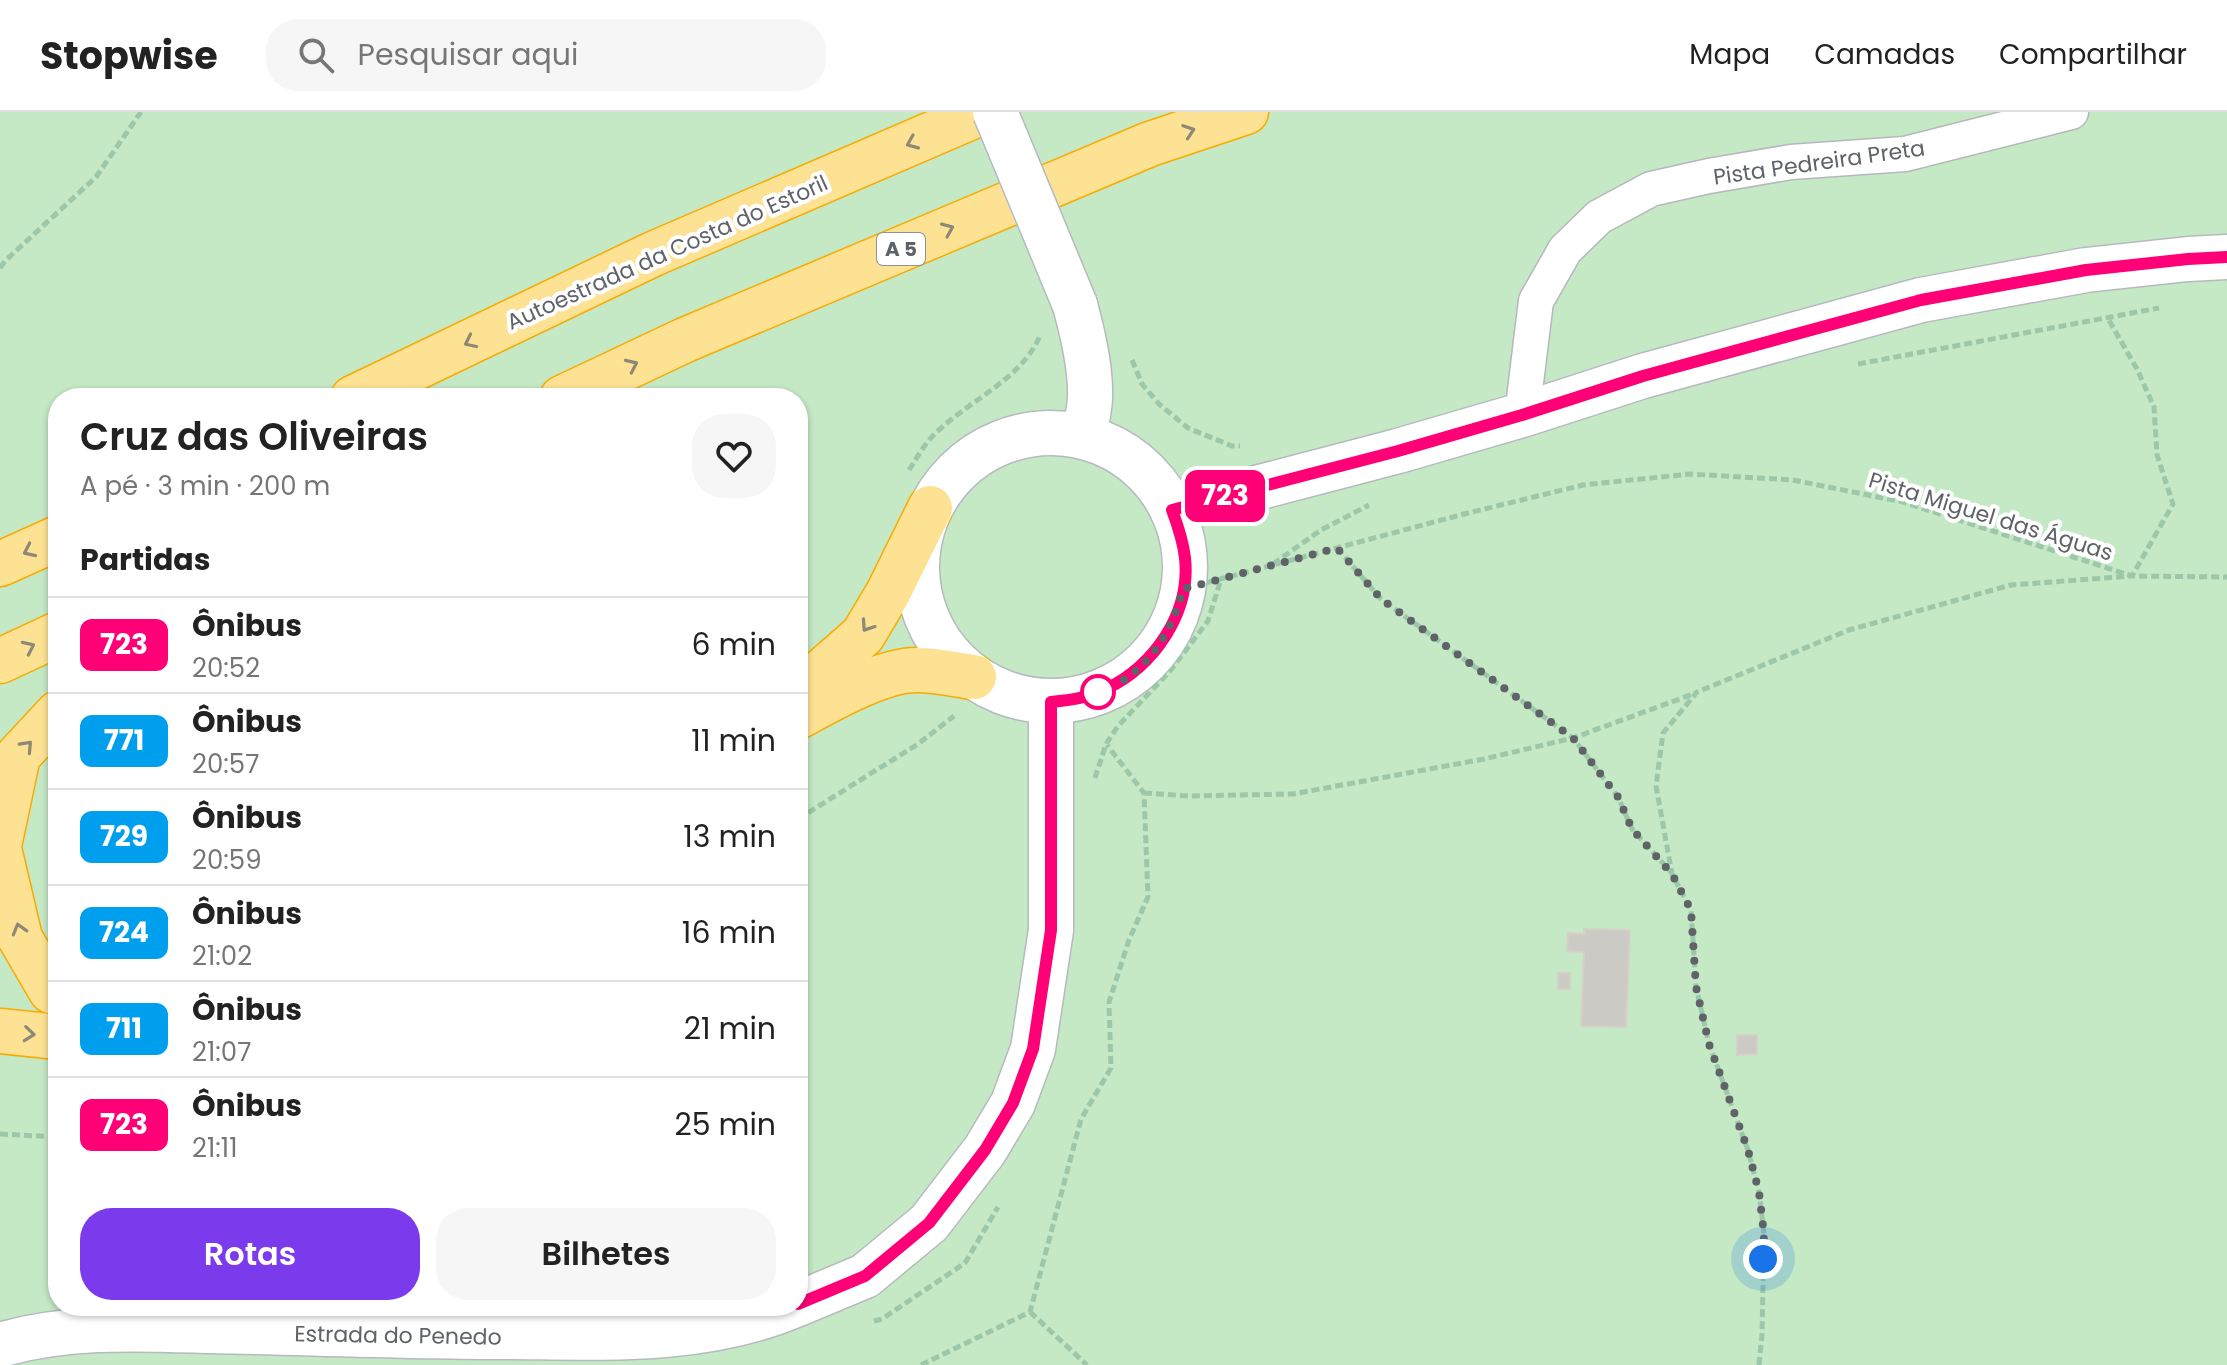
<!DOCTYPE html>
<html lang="pt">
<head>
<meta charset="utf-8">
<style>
  :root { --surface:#fff; --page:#f6f6f6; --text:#222; --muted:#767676; --line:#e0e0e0; --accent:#7c3aed }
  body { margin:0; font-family:Poppins,sans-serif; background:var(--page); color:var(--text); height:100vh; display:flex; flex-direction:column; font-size:30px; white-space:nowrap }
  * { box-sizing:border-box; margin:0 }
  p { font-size:26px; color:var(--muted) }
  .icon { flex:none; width:44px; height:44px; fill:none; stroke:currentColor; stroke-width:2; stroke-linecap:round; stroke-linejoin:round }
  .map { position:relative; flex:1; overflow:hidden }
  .drawer { position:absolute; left:48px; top:276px; width:760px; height:928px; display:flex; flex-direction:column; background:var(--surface); border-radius:32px; box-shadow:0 2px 6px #0004 }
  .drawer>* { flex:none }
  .badge { padding:0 16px; border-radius:12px; font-size:28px; line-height:52px }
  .you { position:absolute; width:40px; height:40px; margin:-20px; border:6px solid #fff; border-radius:50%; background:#1a73e8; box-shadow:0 0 0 12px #1a73e833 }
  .map>.badge { position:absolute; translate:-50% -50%; box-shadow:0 0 0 4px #fff }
  h2 { padding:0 32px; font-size:30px; line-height:72px }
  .round { display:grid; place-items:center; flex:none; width:84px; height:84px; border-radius:32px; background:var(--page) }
  .overview { display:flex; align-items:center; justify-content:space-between; height:136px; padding:0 32px }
  h1 { font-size:38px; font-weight:600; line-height:60px }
  .action { display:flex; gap:16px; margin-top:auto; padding:16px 32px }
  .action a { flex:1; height:92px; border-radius:32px; background:var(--accent); color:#fff; font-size:32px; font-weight:600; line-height:92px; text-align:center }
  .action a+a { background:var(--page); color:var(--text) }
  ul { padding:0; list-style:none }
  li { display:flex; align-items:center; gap:24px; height:96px; padding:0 32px; border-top:2px solid var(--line) }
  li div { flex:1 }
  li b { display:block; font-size:30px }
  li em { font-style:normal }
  li .badge { min-width:88px; font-weight:700; text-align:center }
  header { display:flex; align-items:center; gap:48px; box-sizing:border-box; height:112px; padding:0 40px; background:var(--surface); border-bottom:2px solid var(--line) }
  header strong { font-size:38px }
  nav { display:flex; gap:44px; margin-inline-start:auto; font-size:28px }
  .search { width:560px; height:72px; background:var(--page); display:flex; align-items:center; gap:20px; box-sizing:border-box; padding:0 28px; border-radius:32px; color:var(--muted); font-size:30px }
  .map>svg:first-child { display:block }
  .green { fill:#c5e8c5; fill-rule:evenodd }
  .building { fill:#cccac5; stroke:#d6d1c6; stroke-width:2 }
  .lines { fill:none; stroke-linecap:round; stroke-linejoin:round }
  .street-casing { stroke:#b5b8bc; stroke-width:37 }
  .secondary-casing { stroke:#b6babf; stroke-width:47 }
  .highway-casing { stroke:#f9ab00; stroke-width:47 }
  .path { stroke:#9cc7a9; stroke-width:5; stroke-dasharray:8 4; stroke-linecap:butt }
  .street { stroke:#fff; stroke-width:34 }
  .secondary { stroke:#fff; stroke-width:44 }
  .highway { stroke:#fde293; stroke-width:44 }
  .secondary-bridge-casing { stroke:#b6babf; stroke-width:47; stroke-linecap:butt }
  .secondary-bridge { stroke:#fff; stroke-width:44 }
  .oneway { stroke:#8e8975 }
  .line-casing { stroke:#fff; stroke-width:18 }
  .line { stroke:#f07; stroke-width:12 }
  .walk { stroke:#5f6368; stroke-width:8; stroke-dasharray:0 14.4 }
  .stop-dot { fill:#fff; stroke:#f07; stroke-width:4 }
  .labels { text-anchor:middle; stroke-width:8; stroke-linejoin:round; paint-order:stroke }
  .shield { fill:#fff; stroke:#8f9295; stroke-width:2 }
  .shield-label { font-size:20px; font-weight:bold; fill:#5f6368 }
  .street-label { font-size:22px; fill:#5f6368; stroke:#fff }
</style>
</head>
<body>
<header>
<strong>Stopwise</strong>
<div class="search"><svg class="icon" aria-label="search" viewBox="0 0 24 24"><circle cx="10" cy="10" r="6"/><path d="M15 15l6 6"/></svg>Pesquisar aqui</div>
<nav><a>Mapa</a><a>Camadas</a><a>Compartilhar</a></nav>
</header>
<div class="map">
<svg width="2227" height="1253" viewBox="0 0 2227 1253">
  <rect width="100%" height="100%" fill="#f1efe8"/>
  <path class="green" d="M0,0H2227V1253H0ZM58,286H798V1194H58Z"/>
  <path class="building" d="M1584,817L1630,818L1626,915L1581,914L1584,840L1567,839L1568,821L1584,822Z
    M1558,861H1570V877H1558Z
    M1737,923H1757V942L1737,943Z"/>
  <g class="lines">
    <defs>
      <path id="street" d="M1522,303L1536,189L1565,138L1599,105L1651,77L1709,64L1791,50L1905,42L2071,0"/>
      <path id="secondary" d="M1075,193C1083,223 1091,256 1090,287C1089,300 1086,313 1084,325
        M917 455a134 134 0 1 1 268 0a134 134 0 1 1-268 0Z
        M1172,398L1398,339L1522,303L1643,264L1921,188L2086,158L2188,147L2227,145
        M798,1192L865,1164L929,1111L985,1038L1013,991L1033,937L1051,818V590
        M0,1233C68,1213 140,1217 210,1219C311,1221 412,1225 513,1225C607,1226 704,1231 793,1194"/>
      <path id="highway" d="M353,286L653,142L983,0
        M562,286L685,228L1150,32L1246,0
        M0,452L58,426
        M0,549L58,522
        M798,578L805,574L863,523L888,481L930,396
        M798,605C829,588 883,557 918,558C937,558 956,563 974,565
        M0,729L18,644L58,601
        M0,741L20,826L51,879L58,881
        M0,919L58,925"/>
    </defs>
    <use href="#street" class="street-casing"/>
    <use href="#secondary" class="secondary-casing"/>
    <use href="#highway" class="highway-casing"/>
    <path class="path" d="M0,156L5,149L96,65L141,0
      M1132,248L1142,272L1159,292L1188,316L1232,334H1240
      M1858,252L2159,196
      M909,358C918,344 926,329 939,318C972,287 1021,267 1040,224
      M1337,436L1381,487L1573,626L1618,685L1632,717L1671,760
      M1273,452L1321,418L1369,393
      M1183,477L1464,402L1583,373L1690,362L1793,368L1903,390L2132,464L2227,465
      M1095,666L1106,632L1118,614L1170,559L1208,509L1221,467
      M1144,681L1189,684L1293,682L1484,647L1573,626L1696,581
      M798,707L918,632L954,604
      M0,1022L58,1025
      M1030,1200L1087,1253
      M874,1209L882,1207L965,1151L998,1095
      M921,1253L1030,1200L1081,1007L1111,956L1109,890L1129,828L1148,785L1144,681L1107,633
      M1759,1253L1762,1223L1764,1122L1759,1080L1748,1038L1709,932L1696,875L1691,798L1672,762L1656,674L1663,621L1697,580L1849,518L2011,473L2132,464L2173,392L2157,343L2154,295L2137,257L2107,205"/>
    <use href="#street" class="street"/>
    <use href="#secondary" class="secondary"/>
    <use href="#highway" class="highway"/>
    <defs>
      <path id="secondary-bridge" d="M995,0L1075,193"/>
    </defs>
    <use href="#secondary-bridge" class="secondary-bridge-casing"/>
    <use href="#secondary-bridge" class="secondary-bridge"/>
  </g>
  <defs><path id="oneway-chevron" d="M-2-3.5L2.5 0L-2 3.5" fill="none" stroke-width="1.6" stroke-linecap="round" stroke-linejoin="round" transform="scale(2)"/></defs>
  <g class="oneway">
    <use href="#oneway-chevron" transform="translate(1189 19) rotate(-19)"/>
    <use href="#oneway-chevron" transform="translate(912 31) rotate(157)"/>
    <use href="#oneway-chevron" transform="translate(948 117) rotate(-23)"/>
    <use href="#oneway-chevron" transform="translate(470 230) rotate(154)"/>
    <use href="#oneway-chevron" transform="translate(632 253) rotate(-25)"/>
    <use href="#oneway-chevron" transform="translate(29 439) rotate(155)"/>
    <use href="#oneway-chevron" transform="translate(867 514) rotate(124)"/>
    <use href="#oneway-chevron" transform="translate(29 535) rotate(-25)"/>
    <use href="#oneway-chevron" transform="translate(27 634) rotate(-47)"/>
    <use href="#oneway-chevron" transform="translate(19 817) rotate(-106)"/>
    <use href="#oneway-chevron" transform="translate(29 922) rotate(6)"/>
  </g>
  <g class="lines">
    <defs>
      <path id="line" d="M798,1192L865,1164L929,1111L985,1038L1013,991L1033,937L1051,818V590C1070,588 1088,586 1106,577C1154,554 1191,501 1185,446C1183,429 1178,414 1172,398L1398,339L1522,303L1643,264L1921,188L2086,158L2188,147L2227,145"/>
    </defs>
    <use href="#line" class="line-casing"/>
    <use href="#line" class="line"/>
    <path class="walk" d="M1098,580C1145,565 1172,521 1183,477L1337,436L1381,487L1573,626L1618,685L1632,717L1672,762L1691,798L1696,875L1709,932L1748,1038L1759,1080L1764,1122L1763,1147"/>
  </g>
  <circle class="stop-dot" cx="1098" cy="580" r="16"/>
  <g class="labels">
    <rect class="shield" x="877" y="121" width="48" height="32" rx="6"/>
    <g class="shield-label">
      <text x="901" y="144">A 5</text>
    </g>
    <g class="street-label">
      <text transform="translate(1819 50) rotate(-8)" y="8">Pista Pedreira Preta</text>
      <text transform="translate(667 140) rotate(-24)" y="8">Autoestrada da Costa do Estoril</text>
      <text transform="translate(1991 404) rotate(17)" y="8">Pista Miguel das Águas</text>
      <text transform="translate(398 1223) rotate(1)" y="8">Estrada do Penedo</text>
    </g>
  </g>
</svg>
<div class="you" style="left:1763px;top:1147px"></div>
<b class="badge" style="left:1225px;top:384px;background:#f07;color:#fff">723</b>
<section class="drawer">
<div class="overview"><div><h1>Cruz das Oliveiras</h1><p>A pé · 3 min · 200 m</p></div><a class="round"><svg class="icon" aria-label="heart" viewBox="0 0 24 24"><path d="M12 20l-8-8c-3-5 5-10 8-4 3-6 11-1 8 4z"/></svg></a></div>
<h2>Partidas</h2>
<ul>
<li><span class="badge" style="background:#f07;color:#fff">723</span><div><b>Ônibus</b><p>20:52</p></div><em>6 min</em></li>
<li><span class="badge" style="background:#009fee;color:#fff">771</span><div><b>Ônibus</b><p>20:57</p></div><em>11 min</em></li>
<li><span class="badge" style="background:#009fee;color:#fff">729</span><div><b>Ônibus</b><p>20:59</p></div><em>13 min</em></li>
<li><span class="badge" style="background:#009fee;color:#fff">724</span><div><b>Ônibus</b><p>21:02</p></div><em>16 min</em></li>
<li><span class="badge" style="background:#009fee;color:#fff">711</span><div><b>Ônibus</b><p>21:07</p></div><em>21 min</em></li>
<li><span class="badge" style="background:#f07;color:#fff">723</span><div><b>Ônibus</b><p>21:11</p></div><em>25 min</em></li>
</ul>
<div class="action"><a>Rotas</a><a>Bilhetes</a></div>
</section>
</div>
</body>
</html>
